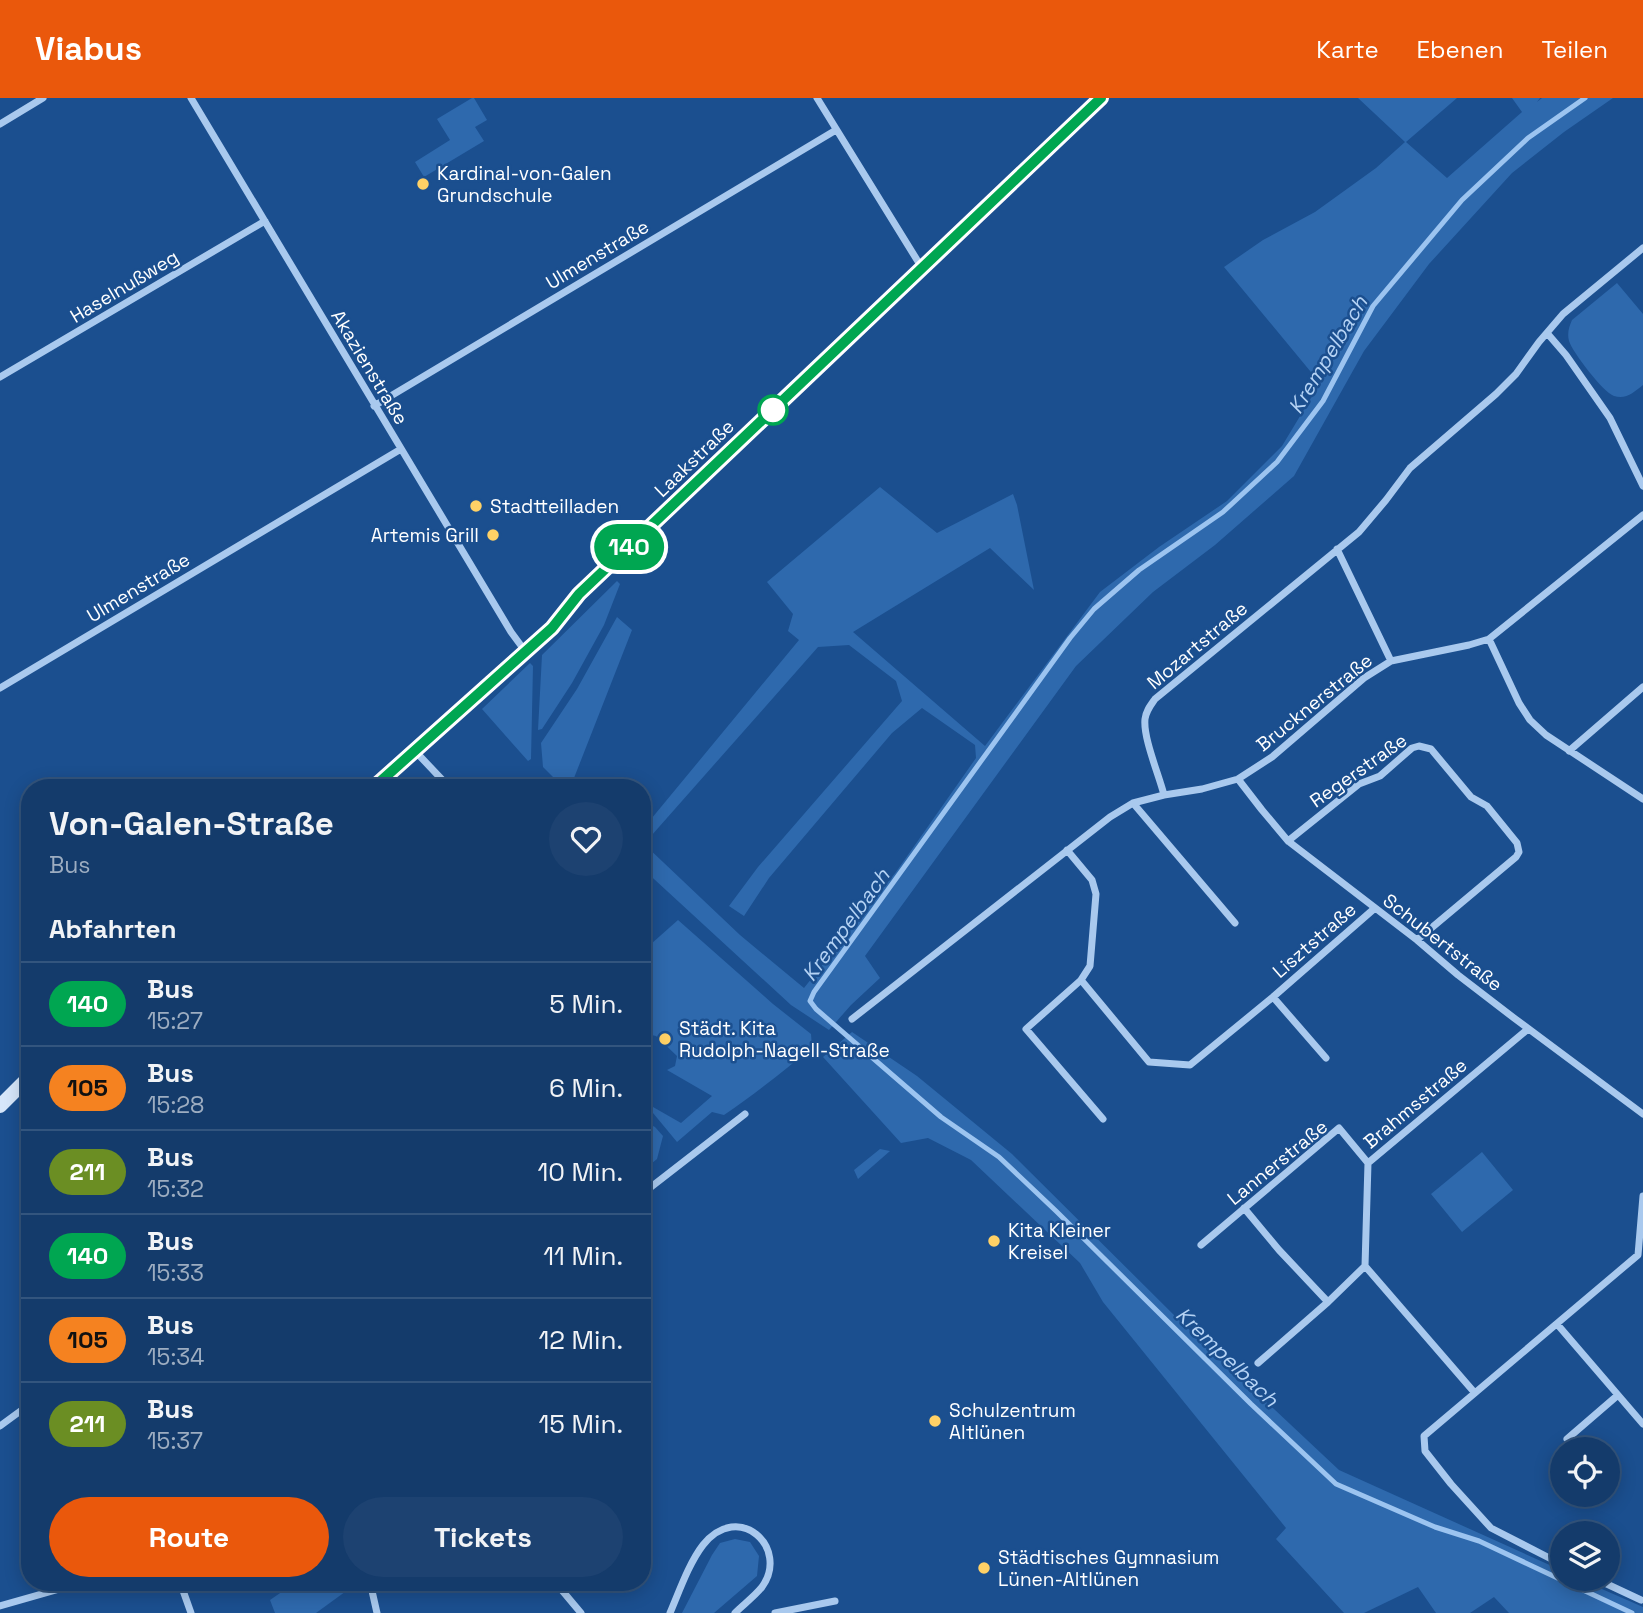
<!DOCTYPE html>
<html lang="de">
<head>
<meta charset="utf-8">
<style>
  :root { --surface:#143b6b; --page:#1d4271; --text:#f1f3f6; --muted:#9dadc1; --line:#33557e; --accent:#ea580c }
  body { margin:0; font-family:"Space Grotesk",sans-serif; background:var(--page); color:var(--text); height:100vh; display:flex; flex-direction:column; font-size:26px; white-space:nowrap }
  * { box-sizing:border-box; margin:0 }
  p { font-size:23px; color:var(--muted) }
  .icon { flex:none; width:38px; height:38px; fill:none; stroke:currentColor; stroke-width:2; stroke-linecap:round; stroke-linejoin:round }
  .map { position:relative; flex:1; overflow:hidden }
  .panel { position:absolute; left:21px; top:681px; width:630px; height:812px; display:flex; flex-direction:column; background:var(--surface); border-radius:28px; box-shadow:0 4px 18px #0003,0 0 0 2px var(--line) }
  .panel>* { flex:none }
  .badge { padding:0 14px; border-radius:23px; font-size:24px; line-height:46px }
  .fabs { position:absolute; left:1550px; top:1339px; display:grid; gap:14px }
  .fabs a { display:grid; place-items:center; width:70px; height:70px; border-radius:50%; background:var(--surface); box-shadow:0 4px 18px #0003,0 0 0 2px var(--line); font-size:35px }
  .map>.badge { position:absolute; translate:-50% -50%; box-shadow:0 0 0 4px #fff }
  h2 { padding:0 28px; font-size:26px; line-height:63px }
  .round { display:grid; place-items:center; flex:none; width:74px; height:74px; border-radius:37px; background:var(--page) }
  .overview { display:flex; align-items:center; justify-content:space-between; height:119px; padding:0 28px }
  h1 { font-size:33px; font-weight:800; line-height:52px }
  .button { display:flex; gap:14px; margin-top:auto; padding:14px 28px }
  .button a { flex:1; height:80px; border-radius:42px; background:var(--accent); color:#fff; font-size:28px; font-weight:800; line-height:80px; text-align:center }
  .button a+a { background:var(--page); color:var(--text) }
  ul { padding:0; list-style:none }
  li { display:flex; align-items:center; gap:21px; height:84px; padding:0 28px; border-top:2px solid var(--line) }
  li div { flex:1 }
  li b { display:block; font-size:26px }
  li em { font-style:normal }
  li .badge { min-width:77px; font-weight:700; text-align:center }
  header { display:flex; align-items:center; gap:42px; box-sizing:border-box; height:98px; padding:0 35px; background:var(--accent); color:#fff }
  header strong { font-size:33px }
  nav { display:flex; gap:38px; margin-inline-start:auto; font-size:24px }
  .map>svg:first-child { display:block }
  .green { fill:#2e69ad; fill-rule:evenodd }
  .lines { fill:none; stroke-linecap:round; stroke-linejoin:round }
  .stream { stroke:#9cc4f0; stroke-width:5 }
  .street { stroke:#a9c9ee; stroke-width:7 }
  .secondary { stroke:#d6e6fa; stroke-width:14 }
  .line-casing { stroke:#fff; stroke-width:16 }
  .line { stroke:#00a651; stroke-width:10 }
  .poi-dot { fill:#ffd166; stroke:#1b4f8f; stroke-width:2.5 }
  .stop-dot { fill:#fff; stroke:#00a651; stroke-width:3.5 }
  .labels { text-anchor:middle; stroke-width:5; stroke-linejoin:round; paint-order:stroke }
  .poi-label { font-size:19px; fill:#fff; stroke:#1b4f8f; text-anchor:start }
  .street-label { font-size:19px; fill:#fff; stroke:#1b4f8f }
  .water-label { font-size:21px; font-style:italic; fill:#b5d3f5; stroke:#1b4f8f }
</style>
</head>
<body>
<header>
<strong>Viabus</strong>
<nav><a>Karte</a><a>Ebenen</a><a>Teilen</a></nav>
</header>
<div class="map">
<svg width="1643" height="1515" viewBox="0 0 1643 1515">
  <rect width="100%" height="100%" fill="#1b4f8f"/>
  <path class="green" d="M472,0H474L487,22L475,29L484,43L424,79L415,64L450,42L437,21Z
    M1358,0H1457L1406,44L1447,80L1522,14L1512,0H1540L1537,4L1542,0H1613L1564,34L1512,75L1429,166L1364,253L1294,378L1215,447L1153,494L1076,568L865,858L880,880L851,907L829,932L791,907L642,770V732L799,542L788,533L793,516L767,484L880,389L937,435L1013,396L1017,407L1034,492L990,450L853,534L985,648L1100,494L1159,449L1227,403L1282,348L1320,285L1224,169L1263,142L1315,114L1376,70L1405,44ZM849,547L896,583L902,603L758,769L729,808L744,818L769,780L892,635L922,610L975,647L976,660L896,774L804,890L740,837L644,746L818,549Z
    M1617,185L1643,216V287C1634,294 1626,302 1614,298C1603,294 1573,255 1569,243C1567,235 1569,229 1572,222Z
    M617,483L620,486L604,527L572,585L542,631L538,632L542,557Z
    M617,519L632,532L574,680L584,689H563L543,669L541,645L577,591Z
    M530,565L533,568L531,661L528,663L482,611Z
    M678,822L773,906L811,936L812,949C784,973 755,996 724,1017L712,1014L677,1044L653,1015V1009L681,1025L712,998L667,972L675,968L677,958L656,938L642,935V854Z
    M852,934L917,978L1012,1056L1181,1224L1339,1372L1563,1473V1480L1579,1481L1643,1509V1515H1509L1494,1499L1470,1515H1436L1418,1489L1364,1515H1344L1276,1441L1286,1430L1103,1204L1080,1165L971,1062L928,1040L901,1045L823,959Z
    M642,1019H647V1025L655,1029L663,1038L657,1061L642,1073Z
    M880,1051L890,1053L858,1081L854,1072Z
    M1482,1054L1513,1092L1462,1134L1431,1096Z
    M735,1441L750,1444L759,1458L757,1478L714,1515H682L712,1457L720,1445Z
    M296,1484H346L349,1491L316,1515H275L270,1502Z"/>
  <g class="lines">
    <path class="stream" d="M1585,0L1528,40L1462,102L1373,208L1323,303L1277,364L1223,414L1139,472L1094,511L1070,540L814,894L810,903L816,911L941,1019L999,1059L1056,1113L1251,1306L1336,1386L1435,1429L1479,1443L1632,1515"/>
    <path class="street" d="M191,0L511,534L525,553
      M817,0L922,170
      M0,26L43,0
      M1547,235L1566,257L1610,320L1643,388
      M0,279L265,123
      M374,308L836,32
      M1337,451L1391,563
      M1489,541L1519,605L1530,622L1546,637L1643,701
      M0,590L401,351
      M415,653L450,690
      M1569,653L1643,589
      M1238,681L1262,712L1288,743L1417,842L1458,877L1514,920L1643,1016
      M1164,697C1159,677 1143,640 1145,621C1146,613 1150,608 1155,601L1359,434L1386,402L1410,370L1496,296L1516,276L1539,244L1563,216L1643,150
      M1133,705L1235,825
      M1288,743L1359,686L1380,678L1412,650L1419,648L1431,651L1471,699L1487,708L1517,745L1519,754L1516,759L1417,842
      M1067,752L1092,782L1096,796L1090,868L1081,882L1149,964L1190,967L1273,899L1375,810
      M1081,882L1026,931L1103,1021
      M1273,899L1326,960
      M852,921L1110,719L1133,705L1164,697L1202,691L1238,681L1272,659L1364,580L1391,563L1469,547L1489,541L1643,417
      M642,1096L745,1016
      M1244,1110L1279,1152L1328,1204
      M1201,1147L1339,1030L1368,1065
      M1365,1168L1474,1294
      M1557,1226L1643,1326
      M1258,1265L1328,1204L1365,1168L1368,1065L1528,931
      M0,1328L30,1306
      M1567,1341L1618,1297
      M1563,1467L1491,1430L1451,1386L1425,1353L1424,1338L1638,1157L1643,1098
      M1594,1480L1641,1502
      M180,1484L191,1515
      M370,1484L377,1515
      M555,1484L581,1515
      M0,1508L84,1484
      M670,1515C679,1494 689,1465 703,1447C739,1402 790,1450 762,1489C755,1498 743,1507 735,1515
      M775,1515L835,1503"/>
    <path class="secondary" d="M373,690L552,530L579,496L1101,0
      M0,1008L30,978"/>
  </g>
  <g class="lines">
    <defs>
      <path id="line" d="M373,690L552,530L579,496L1101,0"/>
    </defs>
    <use href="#line" class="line-casing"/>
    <use href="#line" class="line"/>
  </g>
  <g class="poi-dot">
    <circle cx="423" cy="86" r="7"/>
    <circle cx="476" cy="408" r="7"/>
    <circle cx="493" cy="437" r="7"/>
    <circle cx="665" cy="941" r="7"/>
    <circle cx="994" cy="1143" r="7"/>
    <circle cx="935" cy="1323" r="7"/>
    <circle cx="984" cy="1470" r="7"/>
  </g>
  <circle class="stop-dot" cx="773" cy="312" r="14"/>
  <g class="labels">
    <g class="poi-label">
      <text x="437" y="82">Kardinal-von-Galen<tspan x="437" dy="22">Grundschule</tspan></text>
      <text x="490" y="415">Stadtteilladen</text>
      <text x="479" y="444" text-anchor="end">Artemis Grill</text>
      <text x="679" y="937">Städt. Kita<tspan x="679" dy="22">Rudolph-Nagell-Straße</tspan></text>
      <text x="1008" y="1139">Kita Kleiner<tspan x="1008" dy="22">Kreisel</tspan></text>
      <text x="949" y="1319">Schulzentrum<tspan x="949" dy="22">Altlünen</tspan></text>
      <text x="998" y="1466">Städtisches Gymnasium<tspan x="998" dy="22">Lünen-Altlünen</tspan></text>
    </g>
    <g class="street-label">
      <text transform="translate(597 156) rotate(-31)" y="7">Ulmenstraße</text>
      <text transform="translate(124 188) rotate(-31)" y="7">Haselnußweg</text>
      <text transform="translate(370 269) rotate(59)" y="7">Akazienstraße</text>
      <text transform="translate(694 360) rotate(-44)" y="7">Laakstraße</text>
      <text transform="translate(138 489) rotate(-31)" y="7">Ulmenstraße</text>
      <text transform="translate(1197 547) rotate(-40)" y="7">Mozartstraße</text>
      <text transform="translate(1314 604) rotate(-39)" y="7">Brucknerstraße</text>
      <text transform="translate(1358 672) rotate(-35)" y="7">Regerstraße</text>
      <text transform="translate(1314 842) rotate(-41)" y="7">Lisztstraße</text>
      <text transform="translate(1443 844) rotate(38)" y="7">Schubertstraße</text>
      <text transform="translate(1415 1005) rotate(-40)" y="7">Brahmsstraße</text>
      <text transform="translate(1277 1064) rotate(-39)" y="7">Lannerstraße</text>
    </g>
    <g class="water-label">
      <text transform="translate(1328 257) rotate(-59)" y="7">Krempelbach</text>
      <text transform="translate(846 827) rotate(-54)" y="7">Krempelbach</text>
      <text transform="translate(1227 1259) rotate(44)" y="7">Krempelbach</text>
    </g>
  </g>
</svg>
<div class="fabs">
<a><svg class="icon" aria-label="locate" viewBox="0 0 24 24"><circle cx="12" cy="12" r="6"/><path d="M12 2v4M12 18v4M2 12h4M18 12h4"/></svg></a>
<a><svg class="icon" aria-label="layers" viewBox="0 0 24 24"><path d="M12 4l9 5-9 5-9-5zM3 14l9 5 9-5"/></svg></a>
</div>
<b class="badge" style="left:629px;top:449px;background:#00a651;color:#fff">140</b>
<section class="panel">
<div class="overview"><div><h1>Von-Galen-Straße</h1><p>Bus</p></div><a class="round"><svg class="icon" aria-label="heart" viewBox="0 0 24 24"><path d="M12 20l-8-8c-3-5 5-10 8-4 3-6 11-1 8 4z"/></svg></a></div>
<h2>Abfahrten</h2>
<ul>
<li><span class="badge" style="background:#00a651;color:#fff">140</span><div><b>Bus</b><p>15:27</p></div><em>5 Min.</em></li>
<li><span class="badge" style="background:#f58220;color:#111">105</span><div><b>Bus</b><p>15:28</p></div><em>6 Min.</em></li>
<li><span class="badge" style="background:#6b8e23;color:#fff">211</span><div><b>Bus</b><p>15:32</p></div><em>10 Min.</em></li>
<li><span class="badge" style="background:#00a651;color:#fff">140</span><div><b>Bus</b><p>15:33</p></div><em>11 Min.</em></li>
<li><span class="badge" style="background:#f58220;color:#111">105</span><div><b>Bus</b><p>15:34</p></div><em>12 Min.</em></li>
<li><span class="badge" style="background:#6b8e23;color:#fff">211</span><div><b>Bus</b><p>15:37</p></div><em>15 Min.</em></li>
</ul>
<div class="button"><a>Route</a><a>Tickets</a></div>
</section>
</div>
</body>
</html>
